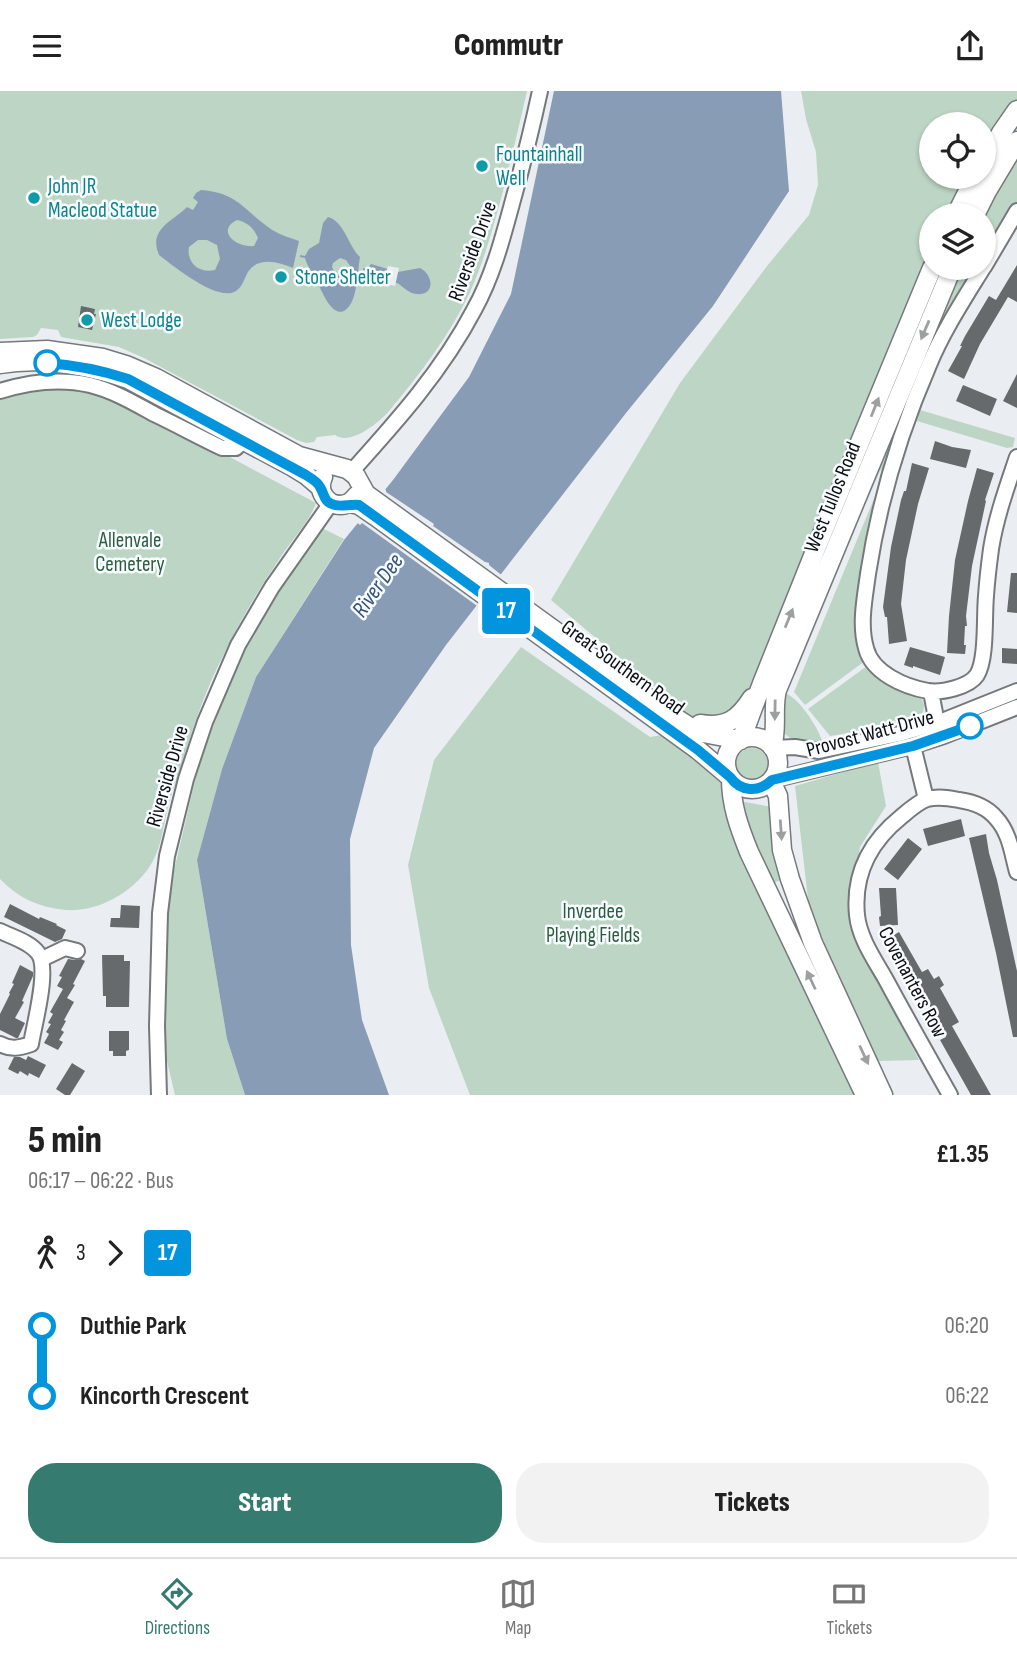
<!DOCTYPE html>
<html lang="en">
<head>
<meta charset="utf-8">
<style>
  :root { --surface:#fff; --page:#f2f2f2; --text:#222; --muted:#767676; --line:#e0e0e0; --accent:#367b6f }
  body { margin:0; font-family:"Sofia Sans Condensed",sans-serif; background:var(--page); color:var(--text); height:100vh; display:flex; flex-direction:column; font-size:26px; white-space:nowrap }
  * { box-sizing:border-box; margin:0 }
  p { font-size:23px; color:var(--muted) }
  .icon { flex:none; width:38px; height:38px; fill:none; stroke:currentColor; stroke-width:2; stroke-linecap:round; stroke-linejoin:round }
  .map { position:relative; height:1004px; overflow:hidden }
  .panel { display:flex; flex-direction:column; background:var(--surface); flex:1 }
  .panel>* { flex:none }
  .badge { padding:0 14px; border-radius:5px; font-size:24px; line-height:46px }
  .controls { position:absolute; left:919px; top:21px; display:grid; gap:14px }
  .controls a { display:grid; place-items:center; width:77px; height:77px; border-radius:50%; background:var(--surface); box-shadow:0 2px 5px #0004; font-size:35px }
  .map>.badge { position:absolute; translate:-50% -50%; box-shadow:0 0 0 4px #fff }
  .legs { display:flex; align-items:center; gap:10px; height:77px; padding:0 28px; font-size:23px }
  .legs p { margin-inline-start:auto }
  .headline { display:flex; align-items:center; justify-content:space-between; height:119px; padding:0 28px }
  h1 { font-size:38px; font-weight:800; line-height:52px }
  .button { display:flex; gap:14px; margin-top:auto; padding:14px 28px }
  .button a { flex:1; height:80px; border-radius:28px; background:var(--accent); color:#fff; font-size:28px; font-weight:800; line-height:80px; text-align:center }
  .button a+a { background:var(--page); color:var(--text) }
  ul { padding:0 28px; list-style:none }
  li { display:flex; align-items:center; gap:24px; height:70px; font-size:26px }
  li i { display:grid; place-items:center; width:10px; height:100%; margin:0 9px; background:currentColor }
  li i::after { content:''; width:18px; height:18px; margin:-9px; border:5px solid; border-radius:50%; background:var(--surface) }
  li p { margin-inline-start:auto }
  li:first-child i { background:linear-gradient(#0000 50%,currentColor 0) }
  li:last-child i { background:linear-gradient(currentColor 50%,#0000 0) }
  header { display:flex; justify-content:space-between; align-items:center; height:91px; padding:0 28px; background:var(--surface); font-size:32px; font-weight:800 }
  .tabs { display:flex; justify-content:space-around; align-items:center; height:98px; border-top:2px solid var(--line); background:var(--surface); font-size:19px; color:var(--muted) }
  .tabs a { display:grid; justify-items:center; gap:4px }
  .tabs .selected { color:var(--accent) }
  .map>svg:first-child { display:block }
  .green { fill:#bdd5c4 }
  .water { fill:#899cb6; fill-rule:evenodd }
  .pier { fill:#eaeef2 }
  .building { fill:#666a6d }
  .lines { fill:none; stroke-linecap:round; stroke-linejoin:round }
  .minor-casing { stroke:#75797c; stroke-width:18 }
  .major-casing { stroke:#75797c; stroke-width:21 }
  .minor { stroke:#fff; stroke-width:14 }
  .major { stroke:#fff; stroke-width:18 }
  .oneway { fill:#9e9f9f }
  .line-1-casing { stroke:#fff; stroke-width:16 }
  .line-1 { stroke:#0295dd; stroke-width:10 }
  .culture-dot { fill:#0f9aa8; stroke:#f8fcff; stroke-width:2.5 }
  .stop-1-dot { fill:#fff; stroke:#0295dd; stroke-width:3.5 }
  .labels { text-anchor:middle; stroke-width:5; stroke-linejoin:round; paint-order:stroke }
  .culture-label { font-size:21px; fill:#0d838f; stroke:#f8fcff; text-anchor:start }
  .street-label { font-size:21px; fill:#0d0e0f; stroke:#f8fcff }
  .park-label { font-size:21px; fill:#2c5d3f; stroke:#f8fcff }
  .water-label { font-size:23px; font-style:italic; fill:#345178; stroke:#f8fcff }
</style>
</head>
<body>
<header><svg class="icon" aria-label="menu" viewBox="0 0 24 24"><path d="M4 6h16M4 12h16M4 18h16"/></svg>Commutr<svg class="icon" aria-label="share" viewBox="0 0 24 24"><path d="M12 15V3M7 8l5-5 5 5M5 13v7h14v-7"/></svg></header>
<div class="map">
<svg width="1017" height="1004" viewBox="0 0 1017 1004">
  <rect width="100%" height="100%" fill="#eaeef2"/>
  <path class="green" d="M0,0H527C519,35 511,69 502,104C493,137 484,170 470,201C450,244 420,283 389,320C379,332 350,355 335,344L317,346L314,351L306,352L297,349L144,267L119,256L61,246L58,239L41,237L37,244L33,246L0,248Z
    M801,0H1017V19L984,71V33H931V86H975L956,124H931V177L740,649L680,629L675,609L662,602L643,587L551,509L680,292L767,175L809,124L818,94L816,61L806,28Z
    M1017,61V112L984,169V124Z
    M959,177H979L911,307L905,305Z
    M42,296H68L117,306L316,412C308,434 290,450 278,470C257,501 238,533 222,567C204,602 192,639 181,677C177,688 172,700 169,712C163,734 162,759 148,778C130,803 97,821 66,819C40,817 18,807 0,788V306Z
    M904,307L911,309L889,371L880,380L866,412L795,584L791,583Z
    M920,319L1015,347L1013,356L1007,357L917,330Z
    M883,386L879,404L865,570L805,614L794,601Z
    M320,436L344,448L256,586L222,678L197,769L227,948L245,1004H175L166,966V814L201,664L248,550Z
    M521,556L650,646L674,642L730,686L734,720L865,1004H470L429,897L408,774L434,669Z
    M867,575L883,588L913,601L912,604L922,608L924,614L923,622L918,626L856,641L830,645L808,618Z
    M783,601C799,606 818,636 823,652C810,655 792,651 783,641Z
    M736 673a16 16 0 1 1 32 0a16 16 0 1 1-32 0Z
    M878,671L886,715L860,756L848,821L870,874L919,969L878,970L809,817L795,695Z
    M740,710L772,716L783,788L771,793L744,733Z"/>
  <path class="water" d="M554,0H781L789,100L713,215L626,322L446,554L374,657L350,748L351,854L362,929L389,1004H245L227,948L197,769L222,678L256,586L344,449L393,389L469,286L511,203Z
    M201,99C237,102 242,117 268,136C277,143 288,146 299,150L293,177C279,171 258,165 248,181C244,188 243,195 236,200C219,212 173,175 159,164C148,138 172,131 187,116L193,119L198,111L193,107L196,102ZM237,129C247,131 254,137 258,147L254,155C235,157 216,139 237,129ZM198,149H207L217,154L220,168L215,179C200,183 186,172 189,156Z
    M328,126C345,131 348,155 360,166C358,178 357,205 350,214C334,237 320,195 315,186C311,179 307,175 305,167L300,166V164L305,165L309,158L319,152L323,132ZM340,167L346,169L350,175L349,181L342,185L335,182L332,176L333,172Z
    M371,173L398,181L420,177C434,184 435,205 417,203C409,203 404,196 397,192C388,188 378,188 369,187L367,179H363V177L367,178Z"/>
  <path class="pier" d="M388,175L399,177L395,195L383,192Z
    M382,396L386,399V401L434,433L433,435L485,471L489,472V474L504,486L480,517L362,432L360,434L355,430Z"/>
  <path class="building" d="M1017,174V211L1008,206L980,253L964,288L948,280L962,255H960L965,245L989,205L996,209Z
    M81,215L95,218L94,223H96L92,239L78,236Z
    M1017,283V317L1003,310Z
    M963,294L997,308L990,325L956,310Z
    M935,350L952,356L971,359L966,377L930,368Z
    M912,372L929,377L918,413L906,469L901,513L907,550L889,553L887,526H885L883,516L891,456L901,409L904,400H906Z
    M977,377L994,382L985,409L986,410L972,475L966,525L967,535H965L964,554H966L965,563L947,562L949,525L955,469L968,410Z
    M1011,482H1017V522L1007,521Z
    M910,556L945,566L940,584L913,575V577L904,574Z
    M1002,557L1017,558V573L1002,572Z
    M961,728L965,745L928,755L923,738Z
    M986,743L989,762L997,789L1017,880V946H1013L996,862L969,747Z
    M908,747L922,758L898,789L884,778Z
    M879,797H896L898,834L880,835L879,826L881,825Z
    M10,813L39,828L40,826L57,833L56,834L66,839L62,848L55,851L4,826Z
    M121,814L140,815L139,837L110,836L111,827H120Z
    M899,841L922,881L928,878L934,888L939,885L944,894L940,897L959,931L952,935L991,1004H971L940,949L946,946L925,906L909,880L902,884L884,850Z
    M102,864H124V870H130L129,916H106V905H103Z
    M68,868L75,869L81,868L85,870L73,893L75,894L67,907L74,911L64,929L66,930L61,939L64,941L59,949L63,951L58,959L44,952L49,943L46,941L51,933L48,932L53,923L50,921L63,898L57,895L62,886L59,885Z
    M20,874L33,881V885L22,910L24,911L15,927L25,932L18,947H16L0,939V923L10,903L9,902L14,893L12,892Z
    M109,940H129V959L126,960V965H113V960H109Z
    M28,965L46,974L39,987L29,982L28,985L20,980L18,983L8,978L14,966H20L26,969Z
    M72,972L85,980L70,1004H65L56,998Z"/>
  <g class="lines">
    <defs>
      <path id="minor" d="M984,176L1017,120
        M983,177C964,208 943,240 929,274C900,341 879,411 868,483C865,506 859,533 866,557C872,582 905,596 928,600C942,602 969,596 977,584C987,568 984,525 986,505C987,490 989,473 991,458C996,426 1007,396 1017,366
        M0,300C29,291 60,287 90,294C114,300 134,312 154,323C177,334 199,346 222,357H236L243,349
        M352,380C397,330 442,280 474,219C493,185 503,146 513,109C523,73 532,37 540,0
        M931,601L937,632
        M913,655L926,708
        M773,657L795,656L819,660L899,643L937,632L1017,600
        M772,689L913,655L944,645L1017,616
        M0,840C12,846 30,851 38,862C50,877 34,934 31,953C19,957 11,959 0,953
        M42,868L65,857L77,860
        M159,1004L157,935L160,822L167,765L186,688L205,631L238,554L272,496L331,412
        M950,1004C928,965 906,926 885,887C874,868 859,846 857,824C853,783 870,751 901,726C908,720 918,711 927,708C938,705 949,707 959,709C973,711 987,716 996,727C1010,742 1012,763 1017,781"/>
      <path id="major" d="M984,71L1001,42L1017,19
        M956,124L975,86
        M975,124L987,100L1017,50
        M0,261L47,259L103,267L126,274L156,287L299,365L347,378L356,385L366,403L673,625L693,638L703,642L740,649
        M0,273C42,266 88,274 128,288L293,376L306,384L320,396
        M323,386C318,397 322,406 331,412C341,416 350,414 356,405
        M349,412L359,414L375,425L698,659L730,686
        M700,633C726,637 738,629 752,607
        M726 672a26 26 0 1 1 52 0a26 26 0 1 1-52 0Z
        M741,649L763,590L817,455L932,177
        M772,656C778,637 772,618 777,599L952,177
        M731,687C731,714 739,736 749,761L865,1004
        M771,690L778,705L782,759L790,788L813,852L883,1004"/>
    </defs>
    <use href="#minor" class="minor-casing"/>
    <use href="#major" class="major-casing"/>
    <use href="#minor" class="minor"/>
    <use href="#major" class="major"/>
  </g>
  <defs><path id="oneway-solid" d="M-6-.8H1V-3.2L6.5 0L1 3.2V.8H-6Z" transform="scale(1.75)"/></defs>
  <g class="oneway">
    <use href="#oneway-solid" transform="translate(925 239) rotate(113)"/>
    <use href="#oneway-solid" transform="translate(875 316) rotate(-68)"/>
    <use href="#oneway-solid" transform="translate(789 527) rotate(-68)"/>
    <use href="#oneway-solid" transform="translate(775 619) rotate(91)"/>
    <use href="#oneway-solid" transform="translate(781 739) rotate(86)"/>
    <use href="#oneway-solid" transform="translate(811 889) rotate(-115)"/>
    <use href="#oneway-solid" transform="translate(864 964) rotate(65)"/>
  </g>
  <g class="lines">
    <defs>
      <path id="line-1" d="M47,272C75,274 101,279 128,288L306,384C311,387 318,391 320,396C325,404 323,411 335,414C342,416 350,413 359,414L698,659L730,686C741,701 758,702 772,689L913,655L970,635"/>
    </defs>
    <use href="#line-1" class="line-1-casing"/>
    <use href="#line-1" class="line-1"/>
  </g>
  <g class="culture-dot">
    <circle cx="482" cy="75" r="7"/>
    <circle cx="34" cy="107" r="7"/>
    <circle cx="281" cy="186" r="7"/>
    <circle cx="87" cy="229" r="7"/>
  </g>
  <g class="stop-1-dot">
    <circle cx="47" cy="272" r="12"/>
    <circle cx="970" cy="635" r="12"/>
  </g>
  <g class="labels">
    <g class="culture-label">
      <text x="496" y="70">Fountainhall<tspan x="496" dy="24">Well</tspan></text>
      <text x="48" y="102">John JR<tspan x="48" dy="24">Macleod Statue</tspan></text>
      <text x="295" y="193">Stone Shelter</text>
      <text x="101" y="236">West Lodge</text>
    </g>
    <g class="street-label">
      <text transform="translate(472 160) rotate(-70)" y="7">Riverside Drive</text>
      <text transform="translate(832 406) rotate(-68)" y="7">West Tullos Road</text>
      <text transform="translate(623 576) rotate(36)" y="7">Great Southern Road</text>
      <text transform="translate(870 642) rotate(-15)" y="7">Provost Watt Drive</text>
      <text transform="translate(167 685) rotate(-74)" y="7">Riverside Drive</text>
      <text transform="translate(913 891) rotate(62)" y="7">Covenanters Row</text>
    </g>
    <g class="park-label">
      <text x="130" y="456">Allenvale<tspan x="130" dy="24">Cemetery</tspan></text>
      <text x="593" y="827">Inverdee<tspan x="593" dy="24">Playing Fields</tspan></text>
    </g>
    <g class="water-label">
      <text transform="translate(377 494) rotate(-55)" y="8">River Dee</text>
    </g>
  </g>
</svg>
<div class="controls">
<a><svg class="icon" aria-label="locate" viewBox="0 0 24 24"><circle cx="12" cy="12" r="6"/><path d="M12 2v4M12 18v4M2 12h4M18 12h4"/></svg></a>
<a><svg class="icon" aria-label="layers" viewBox="0 0 24 24"><path d="M12 4l9 5-9 5-9-5zM3 14l9 5 9-5"/></svg></a>
</div>
<b class="badge" style="left:506px;top:520px;background:#0295dd;color:#fff">17</b>
</div>
<section class="panel">
<div class="headline"><div><h1>5 min</h1><p>06:17 – 06:22 · Bus</p></div><b>£1.35</b></div>
<div class="legs"><svg class="icon" aria-label="walk" viewBox="0 0 24 24"><circle cx="13" cy="4" r="2"/><path d="M13 8l-2 6 4 7M11 14l-3 7M7 12l3-4h3l4 4"/></svg>3<svg class="icon" aria-label="forward" viewBox="0 0 24 24"><path d="M9 5l7 7-7 7"/></svg><b class="badge" style="background:#0295dd;color:#fff">17</b></div>
<ul>
<li><i style="color:#0295dd"></i><b>Duthie Park</b><p>06:20</p></li>
<li><i style="color:#0295dd"></i><b>Kincorth Crescent</b><p>06:22</p></li>
</ul>
<div class="button"><a>Start</a><a>Tickets</a></div>
</section>
<nav class="tabs">
<a class="selected"><svg class="icon" aria-label="directions" viewBox="0 0 24 24"><path d="M12 3l9 9-9 9-9-9zM9 14v-3h6M13 9l2 2-2 2"/></svg>Directions</a>
<a><svg class="icon" aria-label="map" viewBox="0 0 24 24"><path d="M3 6l6-2 6 2 6-2v14l-6 2-6-2-6 2zM9 4v14M15 6v14"/></svg>Map</a>
<a><svg class="icon" aria-label="tickets" viewBox="0 0 24 24"><path d="M3 7h18v10H3zM15 7v10"/></svg>Tickets</a>
</nav>
</body>
</html>
